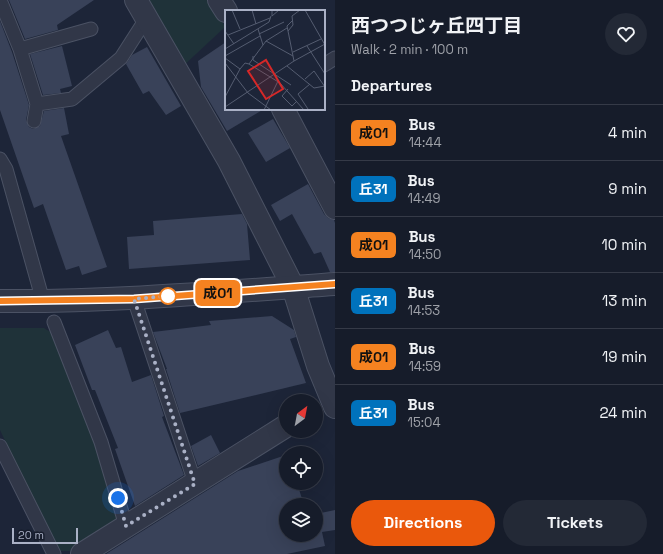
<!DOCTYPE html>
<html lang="en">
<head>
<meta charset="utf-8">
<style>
  :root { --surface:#161c2a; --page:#232936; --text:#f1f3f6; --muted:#9ea1a8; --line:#353a47; --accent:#ea580c }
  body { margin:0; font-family:"Space Grotesk","Noto Sans JP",sans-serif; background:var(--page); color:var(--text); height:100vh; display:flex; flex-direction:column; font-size:15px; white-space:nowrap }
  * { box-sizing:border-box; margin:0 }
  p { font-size:13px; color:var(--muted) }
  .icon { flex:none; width:22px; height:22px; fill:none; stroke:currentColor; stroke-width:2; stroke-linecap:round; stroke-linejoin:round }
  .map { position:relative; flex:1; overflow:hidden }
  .drawer { display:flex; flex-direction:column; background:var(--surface); width:328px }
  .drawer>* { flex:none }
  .badge { padding:0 8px; border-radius:6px; font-size:14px; line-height:26px }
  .needle { width:26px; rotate:32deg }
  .tools { position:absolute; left:279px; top:394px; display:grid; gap:8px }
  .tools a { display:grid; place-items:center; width:44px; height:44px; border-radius:50%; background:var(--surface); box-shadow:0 4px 16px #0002,0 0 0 1px var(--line); font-size:20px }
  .scale { position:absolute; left:12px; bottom:10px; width:66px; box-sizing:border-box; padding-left:4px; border:2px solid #aab1c6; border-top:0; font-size:11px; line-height:14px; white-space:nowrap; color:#aab1c6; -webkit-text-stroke:3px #171d2c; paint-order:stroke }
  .you { position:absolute; width:20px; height:20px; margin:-10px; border:3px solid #fff; border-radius:50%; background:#1a73e8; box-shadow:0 0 0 6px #1a73e833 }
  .map>.badge { position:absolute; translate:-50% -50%; box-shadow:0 0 0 2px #fff }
  h2 { padding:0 16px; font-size:15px; line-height:36px }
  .round { display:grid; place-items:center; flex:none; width:42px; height:42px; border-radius:21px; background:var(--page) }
  .head { display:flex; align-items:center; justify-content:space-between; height:68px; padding:0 16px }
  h1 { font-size:19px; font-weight:700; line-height:30px }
  .button { display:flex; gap:8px; margin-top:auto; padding:8px 16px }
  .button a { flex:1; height:46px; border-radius:24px; background:var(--accent); color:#fff; font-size:16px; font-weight:700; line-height:46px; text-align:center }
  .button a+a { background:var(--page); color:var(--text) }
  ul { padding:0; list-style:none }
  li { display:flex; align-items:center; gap:12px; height:56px; padding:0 16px; border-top:1px solid var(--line) }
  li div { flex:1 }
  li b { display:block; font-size:15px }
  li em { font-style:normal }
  li .badge { min-width:44px; font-weight:700; text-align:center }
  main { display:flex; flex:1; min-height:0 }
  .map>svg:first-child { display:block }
  .green { fill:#1f3239 }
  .building { fill:#394259 }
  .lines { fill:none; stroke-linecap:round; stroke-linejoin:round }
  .service-casing { stroke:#4b5264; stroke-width:15 }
  .minor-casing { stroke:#4b5264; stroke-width:24 }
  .tertiary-casing { stroke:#4b5264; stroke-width:24 }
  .service { stroke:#313748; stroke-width:13 }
  .minor { stroke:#313748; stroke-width:22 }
  .tertiary { stroke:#313748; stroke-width:22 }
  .line-casing { stroke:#fff; stroke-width:9 }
  .line { stroke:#f58220; stroke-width:6 }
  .walk { stroke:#aab1c6; stroke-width:4; stroke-dasharray:0 7.2 }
  .stop-dot { fill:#fff; stroke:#f58220; stroke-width:2 }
  .inset-road { fill:none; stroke:#555d71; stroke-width:1 }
  .view { fill:#d62828; fill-opacity:0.15; stroke:#d62828; stroke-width:2 }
  .inset-edge { fill:none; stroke:#aab1c6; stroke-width:2 }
</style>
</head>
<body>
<main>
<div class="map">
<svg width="335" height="554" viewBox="0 0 335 554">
  <rect width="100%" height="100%" fill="#1d2538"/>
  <path class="green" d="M148,0H211L225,27L181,68Z
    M0,328H44L52,333L97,451L119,520L71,551H61L55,546L0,430Z"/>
  <path class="building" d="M9,0H94L57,25L58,30L25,39Z
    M0,21L12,52L29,105L26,120L29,127L33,129L40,126L44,111L64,108L69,134L61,136L107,267L82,275L79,266L66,270L43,204L34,208L0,110Z
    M226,42V109H264L227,131L201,87L198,61Z
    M62,46L72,86L60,89L61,93L43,95L30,54Z
    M147,47L181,106L166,115L149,91L143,94L126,64L132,55Z
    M273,119L290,148L266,162L248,133Z
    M308,184L324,214L328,218L334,220L335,223V272H330L321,252L314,254L292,214L280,221L271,205Z
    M242,214L247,224L250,260L129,269L127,237L154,235L153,221Z
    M272,316L294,330L296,337L290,339L306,383L180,413L166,369H167L153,332L211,325L209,321Z
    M108,330L116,348L121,347L132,382L151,375L164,416L162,417L184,475L135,506L115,449L118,448L95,390H92L75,345Z
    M211,435L220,453L198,466L191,446Z
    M286,455V483H297L304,505H286V535H316V514L335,510V530L322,532L325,546L287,554H106L238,471Z"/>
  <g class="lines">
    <defs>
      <path id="service" d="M0,0L20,49L37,104L34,121
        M20,49L91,29
        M324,65L335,58
        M37,104L72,99L121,58L146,19
        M0,159L6,169L43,301
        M134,299L195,483
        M54,322L101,442L126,526
        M0,446L54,554"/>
      <path id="minor" d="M136,0L229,161L293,287L318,366L335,407
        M219,0L226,11
        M283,109L335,208
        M82,554L286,426"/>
      <path id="tertiary" d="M0,301C113,302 223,292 335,284"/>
    </defs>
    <use href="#service" class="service-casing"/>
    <use href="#minor" class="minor-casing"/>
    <use href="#tertiary" class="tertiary-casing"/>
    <use href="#service" class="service"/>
    <use href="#minor" class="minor"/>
    <use href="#tertiary" class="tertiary"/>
  </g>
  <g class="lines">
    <defs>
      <path id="line" d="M0,301L134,299L335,284"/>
    </defs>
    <use href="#line" class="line-casing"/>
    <use href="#line" class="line"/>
    <path class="walk" d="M118,498L126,526L195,484L134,299L168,296"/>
  </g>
  <circle class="stop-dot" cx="168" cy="296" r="8"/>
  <g transform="translate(225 10)">
    <rect width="100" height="100" fill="#1d2538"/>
    <path class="inset-road" d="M7,0L15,19M27,0L31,14M47,0V6L54,0M80,0L100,35M67,11L62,16L69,51M33,19L38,35M0,21L9,34M63,21L68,15L67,6L75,0M34,24L59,12M3,25L45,8M41,31L68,46M82,36L100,64M0,39L44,12L46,6M68,42L96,29M0,46L35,26M28,46V50L66,75M0,48L15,59M0,53L23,83L46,100M24,54L41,31L62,18M62,56L89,78L100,76M80,69L89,61L100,77M63,79L57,86L67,96L72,91M0,87L15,59L20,53L24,54L55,73L79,100M0,97L69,51L100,34M83,99L73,84L85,74M39,100L53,71"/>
    <path class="view" d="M41,50L58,79L41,89L23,61Z"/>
    <rect width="100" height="100" class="inset-edge"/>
  </g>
</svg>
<div class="tools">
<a><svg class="needle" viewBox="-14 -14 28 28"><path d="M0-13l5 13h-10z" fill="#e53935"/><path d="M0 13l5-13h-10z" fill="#9ea1a8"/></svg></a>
<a><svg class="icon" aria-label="locate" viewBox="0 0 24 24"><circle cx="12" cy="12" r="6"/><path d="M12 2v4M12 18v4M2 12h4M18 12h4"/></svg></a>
<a><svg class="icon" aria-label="layers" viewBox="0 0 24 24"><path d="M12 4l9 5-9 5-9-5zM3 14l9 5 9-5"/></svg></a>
</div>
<div class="scale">20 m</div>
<div class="you" style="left:118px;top:498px"></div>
<b class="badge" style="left:218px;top:293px;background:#f58220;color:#111">成01</b>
</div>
<section class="drawer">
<div class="head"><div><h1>西つつじヶ丘四丁目</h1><p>Walk · 2 min · 100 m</p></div><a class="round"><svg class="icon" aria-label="heart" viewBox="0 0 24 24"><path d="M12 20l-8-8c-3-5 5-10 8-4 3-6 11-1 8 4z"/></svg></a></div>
<h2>Departures</h2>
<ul>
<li><span class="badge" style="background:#f58220;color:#111">成01</span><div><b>Bus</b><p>14:44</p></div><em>4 min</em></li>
<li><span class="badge" style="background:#0072bc;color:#fff">丘31</span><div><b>Bus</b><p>14:49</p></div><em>9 min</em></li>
<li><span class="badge" style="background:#f58220;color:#111">成01</span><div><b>Bus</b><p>14:50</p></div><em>10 min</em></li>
<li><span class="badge" style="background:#0072bc;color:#fff">丘31</span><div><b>Bus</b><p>14:53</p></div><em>13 min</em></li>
<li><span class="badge" style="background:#f58220;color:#111">成01</span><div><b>Bus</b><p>14:59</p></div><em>19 min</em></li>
<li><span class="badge" style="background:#0072bc;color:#fff">丘31</span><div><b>Bus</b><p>15:04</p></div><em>24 min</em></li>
</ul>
<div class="button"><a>Directions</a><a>Tickets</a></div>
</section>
</main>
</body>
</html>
